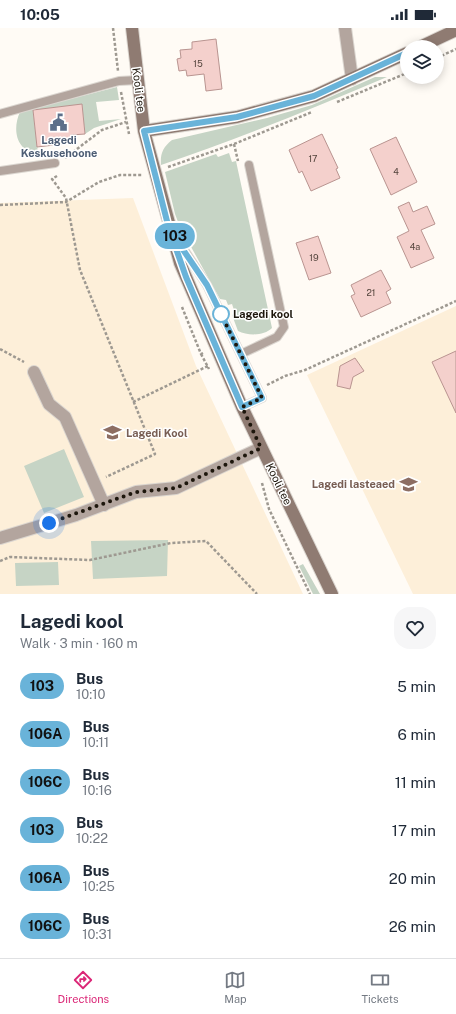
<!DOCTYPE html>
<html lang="en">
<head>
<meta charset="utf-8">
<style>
  :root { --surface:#fff; --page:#f6f6f7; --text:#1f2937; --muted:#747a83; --line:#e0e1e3; --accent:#db2777 }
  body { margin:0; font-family:"Public Sans",sans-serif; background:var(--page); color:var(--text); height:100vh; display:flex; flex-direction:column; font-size:15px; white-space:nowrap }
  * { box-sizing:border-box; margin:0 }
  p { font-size:13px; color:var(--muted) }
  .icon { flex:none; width:22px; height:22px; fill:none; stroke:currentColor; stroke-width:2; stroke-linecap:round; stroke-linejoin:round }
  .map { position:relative; height:566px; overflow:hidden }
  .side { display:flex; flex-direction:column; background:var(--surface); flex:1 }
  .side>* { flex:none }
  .badge { padding:0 8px; border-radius:13px; font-size:14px; line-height:26px }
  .controls { position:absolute; left:400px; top:12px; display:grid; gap:8px }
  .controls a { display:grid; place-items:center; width:44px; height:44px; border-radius:50%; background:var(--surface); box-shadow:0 2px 10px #0003; font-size:20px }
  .you { position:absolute; width:20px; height:20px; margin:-10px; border:3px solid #fff; border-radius:50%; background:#1a73e8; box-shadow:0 0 0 6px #1a73e833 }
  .map>.badge { position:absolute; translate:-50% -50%; box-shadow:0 0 0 2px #fff }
  .round { display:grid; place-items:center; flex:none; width:42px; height:42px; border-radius:16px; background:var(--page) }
  .headline { display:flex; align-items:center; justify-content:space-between; height:68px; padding:0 20px }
  h1 { font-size:19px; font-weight:700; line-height:30px }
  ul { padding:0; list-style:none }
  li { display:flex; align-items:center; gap:12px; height:48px; padding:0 20px }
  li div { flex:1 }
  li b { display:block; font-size:15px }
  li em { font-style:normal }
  li .badge { min-width:44px; font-weight:700; text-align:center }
  .status { display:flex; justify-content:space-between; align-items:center; height:28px; padding:0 20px; background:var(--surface); direction:ltr }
  .status svg { height:11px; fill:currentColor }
  .menu { display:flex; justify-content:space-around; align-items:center; height:56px; border-top:1px solid var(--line); background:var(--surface); font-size:11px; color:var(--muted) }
  .menu a { display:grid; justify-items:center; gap:2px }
  .menu .active { color:var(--accent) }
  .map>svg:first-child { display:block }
  .built { fill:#fdefd9 }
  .green { fill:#c6d4c5 }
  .building { fill:#f4d0cc; stroke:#b99490 }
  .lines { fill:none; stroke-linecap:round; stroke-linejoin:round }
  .lane-casing { stroke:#dbd6d0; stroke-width:10 }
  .street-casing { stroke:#dbd6d0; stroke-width:14 }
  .secondary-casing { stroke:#dbd6d0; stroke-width:14 }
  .path { stroke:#9e9991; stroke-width:2.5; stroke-dasharray:3 2; stroke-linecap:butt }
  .lane { stroke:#b3a59e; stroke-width:8 }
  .street { stroke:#b3a59e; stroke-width:12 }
  .secondary { stroke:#8f7b72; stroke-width:12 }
  .line-casing { stroke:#fff; stroke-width:9 }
  .line { stroke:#69b3d9; stroke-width:6 }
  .walk { stroke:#1d160c; stroke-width:4; stroke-dasharray:0 7.2 }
  .stop-dot { fill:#fff; stroke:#69b3d9; stroke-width:2 }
  .labels { text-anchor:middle; stroke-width:3; stroke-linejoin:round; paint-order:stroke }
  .number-label { font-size:9px; fill:#53443c }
  .street-label { font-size:11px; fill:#1d160c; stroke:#fff }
  .service-label { font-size:11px; font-weight:bold; fill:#4e5e75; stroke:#fff }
  .stop-label { font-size:11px; font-weight:bold; fill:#1d160c; stroke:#fff; text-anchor:start }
  .education-label { font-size:11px; font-weight:bold; fill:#785e54; stroke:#fff; text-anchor:start }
</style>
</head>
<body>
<div class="status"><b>10:05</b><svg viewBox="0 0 49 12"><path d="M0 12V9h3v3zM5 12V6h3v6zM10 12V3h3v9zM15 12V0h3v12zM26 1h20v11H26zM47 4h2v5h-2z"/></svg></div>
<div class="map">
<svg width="456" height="566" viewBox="0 0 456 566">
  <rect width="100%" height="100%" fill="#fffbf5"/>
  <path class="built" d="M133,170L196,338L303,566H0V175Z
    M456,278V566H413L307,347Z"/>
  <path class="green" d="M375,49H387C312,81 238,111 161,137C160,126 163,119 172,112L267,90L312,77Z
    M117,59L119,72L96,74L99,93L121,91L94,100L85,106L82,77L33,82L38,125C16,124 12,101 20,84Z
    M229,125L232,134L236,133L272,300C264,308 248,308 238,303L232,287L235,285L232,276L228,277L226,272L220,271L180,199L175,186L165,144L216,126L218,129Z
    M64,421L84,469L44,485L24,438Z
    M168,512L167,548L93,551L91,513Z
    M58,534L59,557L16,558L15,535Z
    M303,536L320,566H313L299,538Z"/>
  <path class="building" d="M216,11L222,61L206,63L204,46L187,48L186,42L179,43L177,31L181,30L180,22L192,21V14Z
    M82,76L85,106L71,107L72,115L37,119L33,82Z
    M322,106L338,140L336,141L340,150L311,163L302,143L299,145L289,122Z
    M396,109L417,154L391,167L370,121Z
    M409,174L413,184L427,178L435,196L421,202L434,230L411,240L397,209L409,203L398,179Z
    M318,208L331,245L309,252L296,215Z
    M381,242L391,261L386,264L391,275L361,289L351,268L355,266L351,257Z
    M456,323V385L432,334Z
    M355,330L364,343L353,349L350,361L337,358L340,338Z"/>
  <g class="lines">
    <defs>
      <path id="lane" d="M0,86L119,53L138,52
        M0,143L55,135
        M177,211L207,257L262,370L242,379
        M241,326L277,309L284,299L249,137"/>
      <path id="street" d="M345,0L352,51
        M34,344L49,376L65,389L104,477
        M0,510L76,487L136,464L176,460L261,420"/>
      <path id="secondary" d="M132,0L144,103L180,235L242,379L332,566
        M420,19L456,2
        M144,103L237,89L314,68L407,25"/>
    </defs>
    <use href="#lane" class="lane-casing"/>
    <use href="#street" class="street-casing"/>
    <use href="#secondary" class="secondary-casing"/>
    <path class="path" d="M113,0L118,43
      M437,30L456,21
      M121,64L129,106
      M337,74L407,45
      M234,116L238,133
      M65,130L102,102L126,94
      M168,139L234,116L312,84
      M57,148L52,151L66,170L80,242L155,426L106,449
      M0,177L66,174L99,154L120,147H142
      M182,279L201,326L203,325
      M0,321L24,334
      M201,326L209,341
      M267,357L285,348L305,342L456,273
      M133,374L208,338
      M262,455L269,481L310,566
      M0,533L10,529L90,532L171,515L206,513L257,566"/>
    <use href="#lane" class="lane"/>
    <use href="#street" class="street"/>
    <use href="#secondary" class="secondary"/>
  </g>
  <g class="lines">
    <defs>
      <path id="line" d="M173,212L186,249L242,379L262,370L207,257L169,201L144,103L237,89L314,68L407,25"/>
    </defs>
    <use href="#line" class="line-casing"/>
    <use href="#line" class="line"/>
    <path class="walk" d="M49,495L136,464L176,460L261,420L242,379L262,370L221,286"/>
  </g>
  <defs>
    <symbol id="civic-bare" viewBox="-9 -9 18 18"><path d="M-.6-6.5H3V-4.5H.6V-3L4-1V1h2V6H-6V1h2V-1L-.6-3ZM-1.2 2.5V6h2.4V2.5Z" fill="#5c6f8a" stroke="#fff" stroke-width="2.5" paint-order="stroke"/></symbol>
    <symbol id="school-bare" viewBox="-9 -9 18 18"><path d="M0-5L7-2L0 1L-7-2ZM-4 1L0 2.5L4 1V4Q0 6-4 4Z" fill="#8d6e63" stroke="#fff" stroke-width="2.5" paint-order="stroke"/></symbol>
  </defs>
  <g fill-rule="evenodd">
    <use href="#civic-bare" x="46" y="82" width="25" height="25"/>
    <use href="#school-bare" x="100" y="392" width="25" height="25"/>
    <use href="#school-bare" x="396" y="444" width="25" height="25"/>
  </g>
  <circle class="stop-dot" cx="221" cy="286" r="8"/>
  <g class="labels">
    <g class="number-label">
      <text x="198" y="39">15</text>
      <text x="313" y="134">17</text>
      <text x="396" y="147">4</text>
      <text x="415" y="222">4a</text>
      <text x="314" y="233">19</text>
      <text x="371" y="268">21</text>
    </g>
    <g class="street-label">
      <text transform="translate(139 62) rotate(83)" y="4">Kooli tee</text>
      <text transform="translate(279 456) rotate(64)" y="4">Kooli tee</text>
    </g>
    <g class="service-label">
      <text x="59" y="116">Lagedi<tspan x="59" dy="13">Keskusehoone</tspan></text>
    </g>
    <g class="stop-label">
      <text x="233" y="290">Lagedi kool</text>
    </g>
    <g class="education-label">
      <text x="126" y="409">Lagedi Kool</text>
      <text x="395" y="460" text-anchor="end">Lagedi lasteaed</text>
    </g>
  </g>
</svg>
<div class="controls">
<a><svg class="icon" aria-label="layers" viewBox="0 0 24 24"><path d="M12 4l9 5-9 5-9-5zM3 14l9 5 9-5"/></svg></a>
</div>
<div class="you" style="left:49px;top:495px"></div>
<b class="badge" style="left:175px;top:208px;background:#69b3d9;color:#111">103</b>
</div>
<section class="side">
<div class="headline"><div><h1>Lagedi kool</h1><p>Walk · 3 min · 160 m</p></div><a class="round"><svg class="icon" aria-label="heart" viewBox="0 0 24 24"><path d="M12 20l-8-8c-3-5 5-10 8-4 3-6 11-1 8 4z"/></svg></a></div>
<ul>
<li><span class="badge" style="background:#69b3d9;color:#111">103</span><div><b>Bus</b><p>10:10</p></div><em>5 min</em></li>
<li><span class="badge" style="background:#69b3d9;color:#111">106A</span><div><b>Bus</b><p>10:11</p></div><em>6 min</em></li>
<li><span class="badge" style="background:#69b3d9;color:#111">106C</span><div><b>Bus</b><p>10:16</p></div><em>11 min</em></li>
<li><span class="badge" style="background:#69b3d9;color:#111">103</span><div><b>Bus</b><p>10:22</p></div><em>17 min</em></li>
<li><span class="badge" style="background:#69b3d9;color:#111">106A</span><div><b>Bus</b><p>10:25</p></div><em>20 min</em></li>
<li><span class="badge" style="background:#69b3d9;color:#111">106C</span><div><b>Bus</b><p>10:31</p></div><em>26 min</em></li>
</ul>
</section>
<nav class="menu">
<a class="active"><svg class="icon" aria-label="directions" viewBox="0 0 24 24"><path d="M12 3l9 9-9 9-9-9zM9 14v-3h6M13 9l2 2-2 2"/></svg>Directions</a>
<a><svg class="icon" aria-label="map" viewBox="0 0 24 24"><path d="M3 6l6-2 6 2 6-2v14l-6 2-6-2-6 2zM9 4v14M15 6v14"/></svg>Map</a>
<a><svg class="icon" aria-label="tickets" viewBox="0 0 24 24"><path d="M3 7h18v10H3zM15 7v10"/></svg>Tickets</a>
</nav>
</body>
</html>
